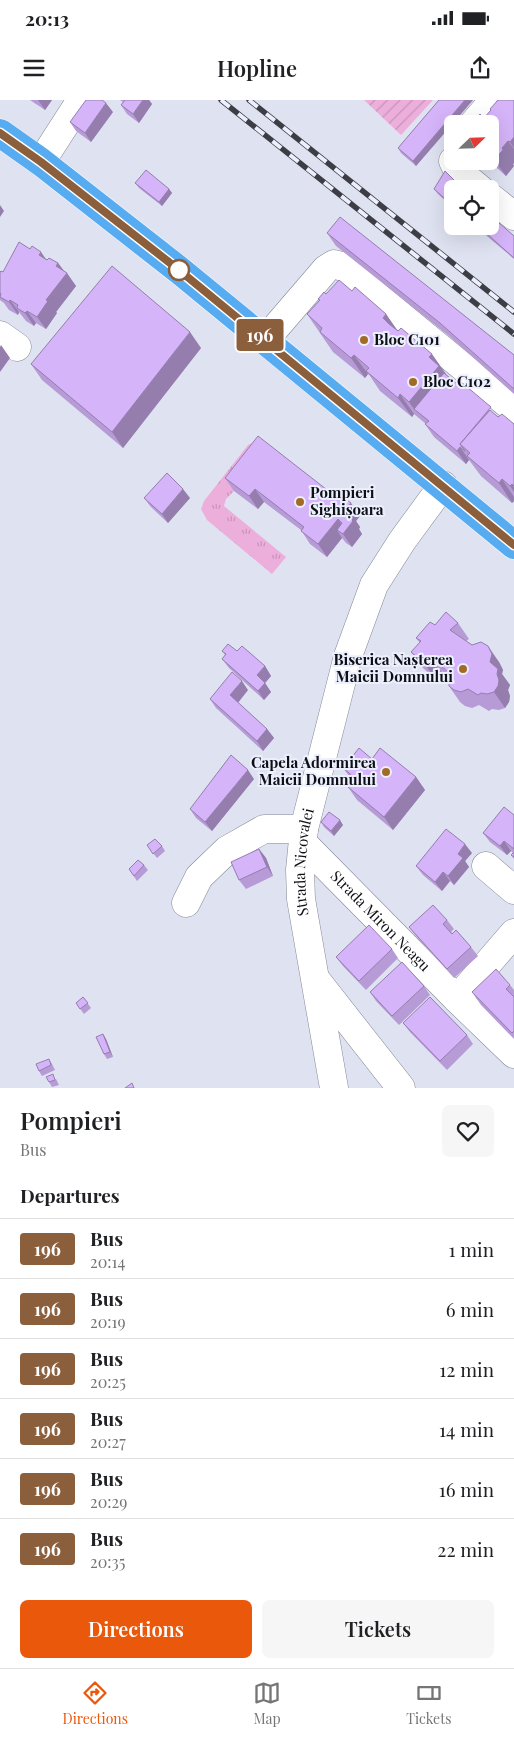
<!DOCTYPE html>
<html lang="en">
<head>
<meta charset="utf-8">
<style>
  :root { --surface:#fff; --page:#f6f6f6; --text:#202124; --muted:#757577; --line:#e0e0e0; --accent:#ea580c }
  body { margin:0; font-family:"Playfair Display",serif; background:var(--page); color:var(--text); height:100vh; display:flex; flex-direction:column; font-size:19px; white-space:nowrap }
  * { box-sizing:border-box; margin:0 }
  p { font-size:16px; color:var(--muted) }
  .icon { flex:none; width:28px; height:28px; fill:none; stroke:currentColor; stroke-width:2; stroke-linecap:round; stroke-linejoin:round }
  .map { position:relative; height:988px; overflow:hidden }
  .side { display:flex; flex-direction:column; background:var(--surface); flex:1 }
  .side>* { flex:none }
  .badge { padding:0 10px; border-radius:4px; font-size:18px; line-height:32px }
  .needle { width:32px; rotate:67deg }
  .buttons { position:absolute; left:444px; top:15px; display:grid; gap:10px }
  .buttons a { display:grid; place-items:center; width:55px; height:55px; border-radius:8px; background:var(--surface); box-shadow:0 5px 20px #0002; font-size:25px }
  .map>.badge { position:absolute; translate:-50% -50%; box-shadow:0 0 0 2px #fff }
  h2 { padding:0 20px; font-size:19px; line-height:45px }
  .round { display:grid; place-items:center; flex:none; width:52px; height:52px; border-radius:8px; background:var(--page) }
  .head { display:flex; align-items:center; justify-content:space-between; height:85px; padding:0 20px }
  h1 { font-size:24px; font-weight:600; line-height:38px }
  .primary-button { display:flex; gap:10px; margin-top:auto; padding:10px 20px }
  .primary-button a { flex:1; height:58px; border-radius:8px; background:var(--accent); color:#fff; font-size:20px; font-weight:600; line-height:58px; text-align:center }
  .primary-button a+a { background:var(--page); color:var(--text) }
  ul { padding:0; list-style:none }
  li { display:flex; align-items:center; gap:15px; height:60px; padding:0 20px; border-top:1px solid var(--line) }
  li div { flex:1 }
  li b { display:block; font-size:19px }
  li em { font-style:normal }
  li .badge { min-width:55px; font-weight:700; text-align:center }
  .status { display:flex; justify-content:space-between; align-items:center; height:35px; padding:0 25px; background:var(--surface); direction:ltr }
  .status svg { height:14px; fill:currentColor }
  header { display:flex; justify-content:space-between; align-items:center; height:65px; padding:0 20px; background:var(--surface); font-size:22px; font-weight:600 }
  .menu { display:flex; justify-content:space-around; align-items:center; height:70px; border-top:1px solid var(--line); background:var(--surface); font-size:14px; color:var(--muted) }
  .menu a { display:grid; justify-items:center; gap:2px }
  .menu .on { color:var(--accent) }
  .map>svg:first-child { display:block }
  .grass { fill:url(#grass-tufts) }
  .garden { fill:url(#garden-furrows) }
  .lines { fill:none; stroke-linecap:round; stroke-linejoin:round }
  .minor-casing { stroke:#858896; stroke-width:29 }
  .highway-casing { stroke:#fff; stroke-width:29 }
  .minor { stroke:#fff; stroke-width:28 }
  .highway { stroke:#57acf1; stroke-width:28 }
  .rail-casing { stroke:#3d3e45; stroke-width:5.5 }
  .rail { stroke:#eceffe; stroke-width:4; stroke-dasharray:11; stroke-linecap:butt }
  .wall { fill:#b79bd6 }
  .shaded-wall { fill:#957eae }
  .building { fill:#d5b4f9; stroke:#957eae }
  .line-casing { stroke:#fff; stroke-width:11 }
  .line { stroke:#8b5e3c; stroke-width:8 }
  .stop-dot { fill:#fff; stroke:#8b5e3c; stroke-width:2.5 }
  .poi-dot { fill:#a16b26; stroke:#eceffe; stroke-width:2 }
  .labels { text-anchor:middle; stroke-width:4; stroke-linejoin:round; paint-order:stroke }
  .poi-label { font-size:15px; font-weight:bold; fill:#0e0f14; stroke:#eceffe; text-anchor:start }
  .street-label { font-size:15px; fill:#0e0f14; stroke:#eceffe }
</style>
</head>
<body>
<div class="status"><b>20:13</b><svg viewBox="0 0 49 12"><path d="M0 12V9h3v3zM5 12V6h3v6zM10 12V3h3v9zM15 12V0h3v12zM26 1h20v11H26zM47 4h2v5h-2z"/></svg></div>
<header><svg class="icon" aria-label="menu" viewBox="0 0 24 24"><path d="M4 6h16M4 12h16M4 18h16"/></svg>Hopline<svg class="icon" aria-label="share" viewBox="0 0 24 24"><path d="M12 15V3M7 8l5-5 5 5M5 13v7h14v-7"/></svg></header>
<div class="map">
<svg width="514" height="988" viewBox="0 0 514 988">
  <defs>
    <pattern id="grass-tufts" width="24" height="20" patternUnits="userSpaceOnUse" patternTransform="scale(1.25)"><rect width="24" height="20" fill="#ecaedb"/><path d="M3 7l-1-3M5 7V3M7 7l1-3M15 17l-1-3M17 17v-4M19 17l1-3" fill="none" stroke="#c994bb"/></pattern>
    <pattern id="garden-furrows" width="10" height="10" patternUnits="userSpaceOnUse" patternTransform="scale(1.25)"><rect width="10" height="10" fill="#ecaedb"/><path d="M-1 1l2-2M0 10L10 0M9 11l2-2" fill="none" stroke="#c994bb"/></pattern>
  </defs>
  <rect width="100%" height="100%" fill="#dfe2f1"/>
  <path class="grass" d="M256,341L234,391L226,399L224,406L286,457L272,474L207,420L201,409L204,401L248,345Z"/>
  <path class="garden" d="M364,0H433L401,35Z"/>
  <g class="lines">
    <defs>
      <g id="minor">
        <path d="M473,24L494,0"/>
        <path d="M453,61L458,71L480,89"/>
        <path d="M41,62L81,0"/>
        <path d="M490,97L514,116"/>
        <path d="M0,235L17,247"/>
        <path d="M265,240L326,169L334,164L342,166L378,197L514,309"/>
        <path id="s1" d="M303,743L457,899L514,954"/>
        <path d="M486,766L514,790"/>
        <path d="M186,803L199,777L227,750L264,729H304"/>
        <path d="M317,881L401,988"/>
        <path d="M457,899L514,833"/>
        <path id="s2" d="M334,988L301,799L300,770L304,729L348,556L374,485L402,441L443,385"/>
      </g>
      <path id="highway" d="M0,33L41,62L179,170L514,445"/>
    </defs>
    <use href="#minor" class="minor-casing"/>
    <use href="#highway" class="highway-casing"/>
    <use href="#minor" class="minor"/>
    <use href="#highway" class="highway"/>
    <defs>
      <path id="rail" d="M221,0L514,234
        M249,0L514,212"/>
    </defs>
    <use href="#rail" class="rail-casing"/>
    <use href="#rail" class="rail"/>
  </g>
  <path class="wall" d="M30,0H52L45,10Z
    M120,0H149L152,4L139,23L127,14L121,5L123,2Z
    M439,0H473L416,66L401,53L398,48Z
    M497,0H514V63L513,64L514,66L506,76L489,61H490V24L484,18L491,11Z
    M113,12L91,42L76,31L70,22Z
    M135,83L169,89L172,93L162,106L139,88Z
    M434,89H452V107L438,94Z
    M496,121L514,136V159L475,126H490Z
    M327,133L514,255V294L449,236L336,146Z
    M45,159L58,163L76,186L56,212L57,213L46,229L36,223L34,226L26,221L19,212L18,215L9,210L4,203L0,200V172Z
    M352,191L386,214L397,231L457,284L498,317L514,324V401L512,403L481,376L469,360L466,364L434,337L425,324H426L414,314L412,317L380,291L370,276L368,274L365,278L333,252L307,214L319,201L318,199L326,194Z
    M201,248L123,348L42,280L31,264Z
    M225,378L360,416L356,421L360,427L359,429L362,434L352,447L346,443L342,438L327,457L310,444L301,430L264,402L258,409L234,391Z
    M144,398H190L168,423L151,407Z
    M458,523L469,539L466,541L499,562L503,570L502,574L510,585L508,590L510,596L509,602L505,608L499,610L492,609L489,611L479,605L472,608L465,606L460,602L449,586V579L441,572L435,579L423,568L411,552L420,543L416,538L435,525Z
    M222,551H237L265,566L271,576L265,583L271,592L264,600L229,568L222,559L225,555Z
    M248,590L238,603L267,629L274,638L263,651L216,608L210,599Z
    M372,659L416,677L425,690L393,730L357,700L348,687L353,681L343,668Z
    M254,679L212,731L196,718L190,709Z
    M514,715V759L511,755L513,753L511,751L507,755L490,742L483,733Z
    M321,722L343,725L334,736L324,727Z
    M147,745L162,746L165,751L157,758Z
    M259,749L266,758L273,776L246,789L239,780Z
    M472,753L465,761L469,767L454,785L450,781L442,791L423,775L416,766Z
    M144,765L148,770L137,781L129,769Z
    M447,820L454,829L451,832L471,847L478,856L454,878L416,836L409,827Z
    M392,849L398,858L366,890L343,866L336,857Z
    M510,885L514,890V939L481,905L472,892Z
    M424,886L430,895L399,925L376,901L370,892Z
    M83,897L91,908L84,914L76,903Z
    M403,923L467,935L473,944L447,970L410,932Z
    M103,934L106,939L113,957L107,959L104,954Z
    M49,959L52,964L55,970L42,976L39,971Z
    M56,979L59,985L52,987L49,982Z"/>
  <path class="shaded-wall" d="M38,0H52L45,10Z
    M143,0H149L152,4L139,23L133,14Z
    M465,0H473L416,66L413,61Z
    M106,3L113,12L91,42L85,33Z
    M514,37V48L510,42Z
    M508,41L514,49V63L513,64L514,66L506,76L494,60L502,48Z
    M169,89L172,93L162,106L159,102Z
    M0,105L4,111L0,117Z
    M41,152L50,165L39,155Z
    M58,163L66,174L67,173L76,186L56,212L57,213L46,229L37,217L56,166Z
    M10,200L19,212L18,215L9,202Z
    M27,211L36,223L34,226L25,213Z
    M386,214L400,234L383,218Z
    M190,232L201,248L123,348L112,332Z
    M1,245L10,258L0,272V247Z
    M432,254L446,274L414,309L409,302L429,257Z
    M354,255L368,274L365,278L351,258Z
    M400,294L414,314L412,317L398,298Z
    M460,347L469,360L466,364L457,351Z
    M502,379L514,397V401L512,403L499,383Z
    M512,384L514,387V392L510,386Z
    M183,389L190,398L168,423L162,414Z
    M255,389L264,402L258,409L249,396Z
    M351,403L360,416L356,421L360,427L359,429L362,434L352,447L343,434L337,430L342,438L327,457L318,444L338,419L346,431L349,417L345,410Z
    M488,546L499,562L503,570L502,574L510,585L508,590L510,596L509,602L505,608L494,592Z
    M430,556L441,572L435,579L424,563Z
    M265,566L271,576L265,583L271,592L264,600L258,591L257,575Z
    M242,581L248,590L236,605L230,595Z
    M267,629L274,638L263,651L257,641Z
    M248,670L254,679L212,731L205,722Z
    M416,677L425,690L393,730L384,717Z
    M340,720L343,725L334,736L331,731Z
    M504,741L511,751L507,755L500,746Z
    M465,744L472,753L465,761L469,767L454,785L448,776L458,754Z
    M259,749L266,758L273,776L267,767Z
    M443,772L450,781L442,791L435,782Z
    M103,934L106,939L113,957L110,952Z"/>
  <path class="building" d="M86,0H102L106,3L85,33L70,22Z
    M125,0H143L133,14L121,5Z
    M439,0H465L413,61L398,48Z
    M498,0H514V37L510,42L508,41L502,48L503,50L494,60L490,56V24H472L480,14L484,18L491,10L490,9Z
    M146,70L169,89L159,102L135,83Z
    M445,71L463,89H452V105L434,89Z
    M490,115L514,136V158L478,126H490Z
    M340,117L514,255V289L440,223L327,133Z
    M19,142L30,149L32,146L41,152L39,155L47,160L49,158L58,163L56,166L67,173L46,200L48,201L37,217L27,211L25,213L17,208L18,205L10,200L9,202L0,197L1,194L0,193V172L1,171L3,172Z
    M112,166L190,232L112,332L31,264Z
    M339,180L352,191L355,187L386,214L383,218L389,224L398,231L401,228L432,254L429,257L439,266L409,302L400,294L398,298L366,271L369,268L354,255L351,258L320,232L322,228L307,214L320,200L318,199L324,192L326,194Z
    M444,273L457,284L460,281L491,307L460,344L465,351L460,347L457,351L425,324L429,321L414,309Z
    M490,310L498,317L502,314L514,324V386L512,384L510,386L502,379L499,383L467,356L470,353L460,344Z
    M258,336L331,393L333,390L351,403L345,410L351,414L349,417L353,421L343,434L337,430L342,423L338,419L318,444L301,431L304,427L255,389L249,396L225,378Z
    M167,373L183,389L162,414L144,398Z
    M446,512L458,523L450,530L472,545L481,542L488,546L492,554L490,562L498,569L497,574L499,580L498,586L494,592L487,594L481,593L478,595L468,589L461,592L454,590L449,586V573L430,556L424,563L411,552L421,541L416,538L430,522L435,525Z
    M228,544L237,551L242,546L265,566L257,575L265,583L258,591L222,559L226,554L222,551Z
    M232,572L242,581L230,595L267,629L257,641L210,599Z
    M359,648L372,659L380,648L416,677L384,717L348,687L355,678L343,668Z
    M231,655L248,670L205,722L190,709Z
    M504,707L514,715V749L504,741L500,746L483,733Z
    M329,712L340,720L331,731L321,722Z
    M446,729L465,744L458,754L463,758L448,776L443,772L435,782L416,766Z
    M155,739L162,746L153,754L147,745Z
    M259,749L267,767L239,780L231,762Z
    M514,752V757L511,755Z
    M138,760L144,765L134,776L129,769Z
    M433,805L447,820L443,824L452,834L456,830L471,847L447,869L409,827Z
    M369,825L392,849L359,881L336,857Z
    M402,862L424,886L392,916L370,892Z
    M496,869L510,885L506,889L514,897V931L512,933L472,892Z
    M83,897L88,903L80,909L76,903Z
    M430,897L467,935L440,961L403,923Z
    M103,934L110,952L104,954L96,937Z
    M49,959L51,965L39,971L36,964Z
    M53,974L55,980L49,982L46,977Z
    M132,983L134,988H125Z"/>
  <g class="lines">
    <defs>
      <path id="line" d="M0,33L41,62L179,170L514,445"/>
    </defs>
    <use href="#line" class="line-casing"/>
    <use href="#line" class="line"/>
  </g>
  <circle class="stop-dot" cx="179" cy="170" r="10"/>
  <g class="poi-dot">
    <circle cx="364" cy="240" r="5"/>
    <circle cx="413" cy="282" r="5"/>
    <circle cx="300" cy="402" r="5"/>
    <circle cx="463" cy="569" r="5"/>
    <circle cx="386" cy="672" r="5"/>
  </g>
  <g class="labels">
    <g class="poi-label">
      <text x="374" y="245">Bloc C101</text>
      <text x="423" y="287">Bloc C102</text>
      <text x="310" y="398">Pompieri<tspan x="310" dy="17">Sighișoara</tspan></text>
      <text x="453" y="565" text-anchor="end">Biserica Nașterea<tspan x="453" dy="17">Maicii Domnului</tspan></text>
      <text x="376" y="668" text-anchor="end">Capela Adormirea<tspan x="376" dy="17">Maicii Domnului</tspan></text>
    </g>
    <g class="street-label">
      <text dy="5" stroke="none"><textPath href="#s2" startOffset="229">Strada Nicovalei</textPath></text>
      <text dy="5" stroke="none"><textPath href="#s1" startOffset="110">Strada Miron Neagu</textPath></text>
    </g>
  </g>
</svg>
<div class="buttons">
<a><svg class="needle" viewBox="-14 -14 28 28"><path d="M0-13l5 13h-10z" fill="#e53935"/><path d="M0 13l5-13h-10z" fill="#757577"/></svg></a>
<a><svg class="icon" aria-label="locate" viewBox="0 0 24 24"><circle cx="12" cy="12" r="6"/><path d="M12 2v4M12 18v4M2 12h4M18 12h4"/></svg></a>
</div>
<b class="badge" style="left:260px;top:235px;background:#8b5e3c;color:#fff">196</b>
</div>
<section class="side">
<div class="head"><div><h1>Pompieri</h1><p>Bus</p></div><a class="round"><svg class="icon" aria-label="heart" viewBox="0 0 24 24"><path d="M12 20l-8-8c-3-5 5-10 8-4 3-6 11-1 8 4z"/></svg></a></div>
<h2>Departures</h2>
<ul>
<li><span class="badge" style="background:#8b5e3c;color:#fff">196</span><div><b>Bus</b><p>20:14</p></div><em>1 min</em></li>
<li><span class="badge" style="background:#8b5e3c;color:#fff">196</span><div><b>Bus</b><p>20:19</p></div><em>6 min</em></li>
<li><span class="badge" style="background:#8b5e3c;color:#fff">196</span><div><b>Bus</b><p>20:25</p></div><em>12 min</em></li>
<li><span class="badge" style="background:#8b5e3c;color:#fff">196</span><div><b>Bus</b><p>20:27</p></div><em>14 min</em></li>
<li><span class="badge" style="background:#8b5e3c;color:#fff">196</span><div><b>Bus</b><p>20:29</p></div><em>16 min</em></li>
<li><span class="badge" style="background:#8b5e3c;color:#fff">196</span><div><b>Bus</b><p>20:35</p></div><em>22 min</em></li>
</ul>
<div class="primary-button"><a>Directions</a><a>Tickets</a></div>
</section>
<nav class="menu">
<a class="on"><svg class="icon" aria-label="directions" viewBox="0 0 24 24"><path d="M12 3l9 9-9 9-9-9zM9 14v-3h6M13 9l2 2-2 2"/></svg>Directions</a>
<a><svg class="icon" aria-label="map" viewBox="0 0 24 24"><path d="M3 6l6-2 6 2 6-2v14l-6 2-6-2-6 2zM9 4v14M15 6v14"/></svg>Map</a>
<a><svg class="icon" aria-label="tickets" viewBox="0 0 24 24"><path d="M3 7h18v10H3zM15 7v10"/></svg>Tickets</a>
</nav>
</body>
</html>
